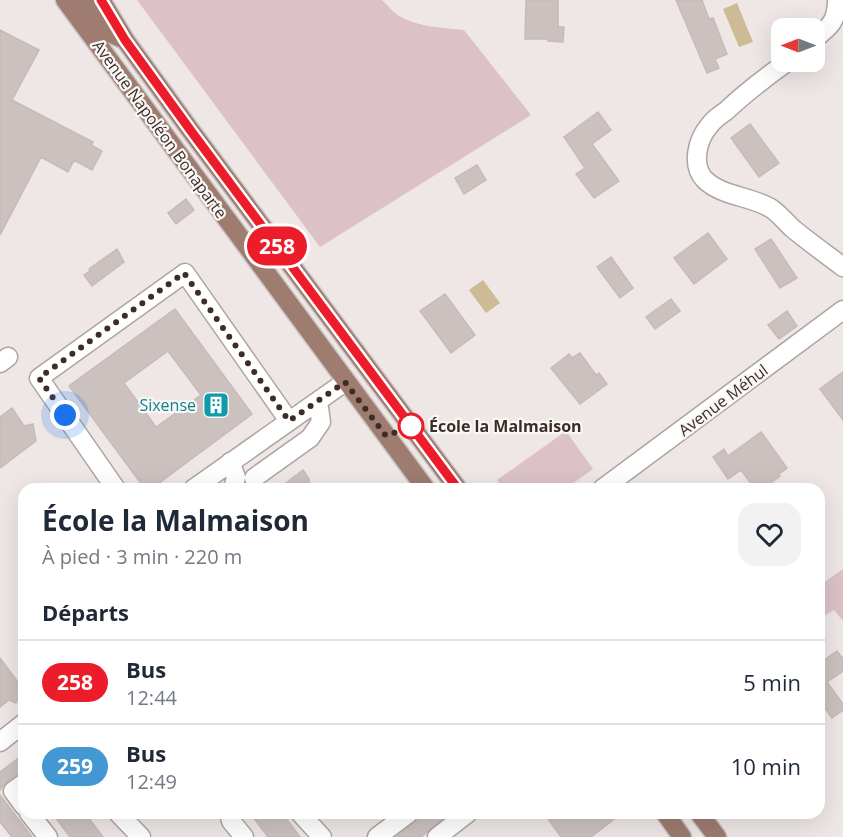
<!DOCTYPE html>
<html lang="fr">
<head>
<meta charset="utf-8">
<style>
  :root { --surface:#fff; --page:#f2f2f3; --text:#1f2937; --muted:#747a83; --line:#e0e1e3 }
  body { margin:0; font-family:"Open Sans",sans-serif; background:var(--page); color:var(--text); height:100vh; display:flex; flex-direction:column; font-size:22px; white-space:nowrap }
  * { box-sizing:border-box; margin:0 }
  p { font-size:20px; color:var(--muted) }
  .icon { flex:none; width:33px; height:33px; fill:none; stroke:currentColor; stroke-width:2; stroke-linecap:round; stroke-linejoin:round }
  .map { position:relative; flex:1; overflow:hidden }
  .sheet { position:absolute; left:18px; top:483px; width:807px; height:336px; display:flex; flex-direction:column; background:var(--surface); border-radius:18px; box-shadow:0 6px 24px #0002 }
  .sheet>* { flex:none }
  .badge { padding:0 12px; border-radius:20px; font-size:21px; line-height:39px }
  .needle { width:39px; rotate:270deg }
  .tools { position:absolute; left:771px; top:18px; display:grid; gap:12px }
  .tools a { display:grid; place-items:center; width:54px; height:54px; border-radius:12px; background:var(--surface); box-shadow:0 6px 24px #0002; font-size:30px }
  .you { position:absolute; width:30px; height:30px; margin:-15px; border:4px solid #fff; border-radius:50%; background:#1a73e8; box-shadow:0 0 0 9px #1a73e833 }
  .map>.badge { position:absolute; translate:-50% -50%; box-shadow:0 0 0 3px #fff }
  h2 { padding:0 24px; font-size:22px; line-height:54px }
  .round { display:grid; place-items:center; flex:none; width:63px; height:63px; border-radius:18px; background:var(--page) }
  .summary { display:flex; align-items:center; justify-content:space-between; height:102px; padding:0 24px }
  h1 { font-size:28px; font-weight:700; line-height:45px }
  ul { padding:0; list-style:none }
  li { display:flex; align-items:center; gap:18px; height:84px; padding:0 24px; border-top:2px solid var(--line) }
  li div { flex:1 }
  li b { display:block; font-size:22px }
  li em { font-style:normal }
  li .badge { min-width:66px; font-weight:700; text-align:center }
  .map>svg:first-child { display:block }
  .green { fill:#dcc2c7 }
  .water { fill:#ccbb95 }
  .building { fill:#cbc1bf; stroke:#c7bbb9; stroke-width:1.5; fill-rule:evenodd }
  .lines { fill:none; stroke-linecap:round; stroke-linejoin:round }
  .minor-casing { stroke:#afa4a1; stroke-width:21 }
  .major-casing { stroke:#c9c4c3; stroke-width:21 }
  .minor { stroke:#fff; stroke-width:18 }
  .major { stroke:#9e7c70; stroke-width:18 }
  .line-casing { stroke:#fff; stroke-width:14 }
  .line { stroke:#ed1c2a; stroke-width:9 }
  .walk { stroke:#3e2d27; stroke-width:6; stroke-dasharray:0 10.8 }
  .stop-dot { fill:#fff; stroke:#ed1c2a; stroke-width:3 }
  .labels { text-anchor:middle; stroke-width:4.5; stroke-linejoin:round; paint-order:stroke }
  .street-label { font-size:16px; fill:#3e2d27; stroke:#faf7f7 }
  .culture-label { font-size:16px; fill:#0d838f; stroke:#faf7f7; text-anchor:end }
  .stop-label { font-size:16px; font-weight:bold; fill:#3e2d27; stroke:#faf7f7; text-anchor:start }
</style>
</head>
<body>
<div class="map">
<svg width="843" height="837" viewBox="0 0 843 837">
  <rect width="100%" height="100%" fill="#eee7e6"/>
  <path class="green" d="M137,0H382C387,5 393,12 399,16C418,27 443,28 464,30L531,115L320,247Z
    M566,431L593,469L565,489H504L497,480Z
    M843,569V621L834,610L819,619V586Z"/>
  <path class="water" d="M737,3L753,42L739,47L723,9Z
    M483,280L500,303L486,313L469,290Z"/>
  <path class="building" d="M526,0H558V27H564L563,42L548,41V39H525Z
    M676,0H702L709,19L713,18L727,54L715,59L719,68L707,73Z
    M0,30L39,50L12,100L93,142L91,145L102,151L92,170L74,160L68,172L41,157L0,235Z
    M598,112L611,130L592,144L619,181L594,198L576,174L585,168L564,137Z
    M750,124L779,163L759,177L731,138Z
    M477,165L486,180L464,194L455,178Z
    M186,199L194,210L176,224L168,213Z
    M708,233L727,259L694,284L674,258Z
    M771,239L797,278L780,288L755,249Z
    M117,249L124,262L92,286L84,275L90,271L89,269Z
    M611,257L633,288L620,298L597,267Z
    M445,294L475,335L451,353L420,311Z
    M671,299L680,311L655,329L646,317Z
    M175,309L252,414L151,489H145L69,386ZM168,351L201,395L156,427L124,383Z
    M787,311L797,326L779,339L768,325Z
    M580,353L596,375L599,373L607,384L580,404L551,368L569,354L572,358Z
    M843,372V420L820,389Z
    M12,408L24,426L33,424L36,441L0,468V417Z
    M761,432L787,468L779,474L780,476L763,489H755L741,470L728,479L713,457L724,449L728,456Z
    M303,470L309,479L310,489H278Z
    M837,651L843,659V671L827,682L843,704V710L832,718L819,700V664Z
    M0,658L23,689L16,703L9,700L0,707Z
    M24,754V772L17,774L6,782L0,790V772Z
    M0,795L32,837H12L0,822Z
    M52,813H85L103,837H70Z
    M250,813H282L300,837H268Z
    M427,813H450L421,837H396Z
    M556,813H622L591,837H561L548,819Z"/>
  <g class="lines">
    <defs>
      <path id="minor" d="M814,39C830,27 837,21 837,0
        M787,62C766,77 745,93 726,111C720,115 713,120 709,126C697,140 691,166 705,180C723,197 752,196 772,209C779,214 786,222 792,228C809,242 826,254 843,267
        M0,363L8,357
        M230,462L236,477L233,489
        M254,478L310,438L321,422L318,401
        M116,489L39,378L185,273L289,421
        M193,489L345,382
        M602,489L843,310
        M0,742L24,723
        M24,783L13,791L24,806
        M29,813L48,837
        M118,813L141,837
        M229,813L231,821L244,837
        M300,813L322,837
        M377,837L409,813
        M437,837L468,813"/>
      <path id="major" d="M65,0L426,489
        M82,0L107,32L125,40
        M101,0L125,40L191,131L458,489
        M665,813L682,837
        M699,813L717,837"/>
    </defs>
    <use href="#minor" class="minor-casing"/>
    <use href="#major" class="major-casing"/>
    <use href="#minor" class="minor"/>
    <use href="#major" class="major"/>
  </g>
  <g class="lines">
    <defs>
      <path id="line" d="M101,0L125,40L191,131L458,489"/>
    </defs>
    <use href="#line" class="line-casing"/>
    <use href="#line" class="line"/>
    <path class="walk" d="M65,415L39,378L184,273L289,421L345,382L386,436L411,426"/>
  </g>
  <defs>
    <symbol id="building-square" viewBox="-11 -11 22 22"><rect x="-9" y="-9" width="18" height="18" rx="4" fill="#0f9aa8" stroke="#faf7f7"/><path d="M-4-6H4V6H1V3H-1V6H-4ZM-2.5-4.3h1.7v1.8h-1.7ZM.8-4.3h1.7v1.8H.8ZM-2.5-1h1.7V.8h-1.7ZM.8-1h1.7V.8H.8Z" fill="#fff"/></symbol>
  </defs>
  <g fill-rule="evenodd">
    <use href="#building-square" x="201" y="390" width="30" height="30"/>
  </g>
  <circle class="stop-dot" cx="411" cy="426" r="12"/>
  <g class="labels">
    <g class="street-label">
      <text transform="translate(160 129) rotate(54)" y="6">Avenue Napoléon Bonaparte</text>
      <text transform="translate(723 400) rotate(-37)" y="6">Avenue Méhul</text>
    </g>
    <g class="culture-label">
      <text x="196" y="411">Sixense</text>
    </g>
    <g class="stop-label">
      <text x="429" y="432">École la Malmaison</text>
    </g>
  </g>
</svg>
<div class="tools">
<a><svg class="needle" viewBox="-14 -14 28 28"><path d="M0-13l5 13h-10z" fill="#e53935"/><path d="M0 13l5-13h-10z" fill="#747a83"/></svg></a>
</div>
<div class="you" style="left:65px;top:415px"></div>
<b class="badge" style="left:277px;top:246px;background:#ed1c2a;color:#fff">258</b>
<section class="sheet">
<div class="summary"><div><h1>École la Malmaison</h1><p>À pied · 3 min · 220 m</p></div><a class="round"><svg class="icon" aria-label="heart" viewBox="0 0 24 24"><path d="M12 20l-8-8c-3-5 5-10 8-4 3-6 11-1 8 4z"/></svg></a></div>
<h2>Départs</h2>
<ul>
<li><span class="badge" style="background:#ed1c2a;color:#fff">258</span><div><b>Bus</b><p>12:44</p></div><em>5 min</em></li>
<li><span class="badge" style="background:#4397d2;color:#fff">259</span><div><b>Bus</b><p>12:49</p></div><em>10 min</em></li>
</ul>
</section>
</div>
</body>
</html>
